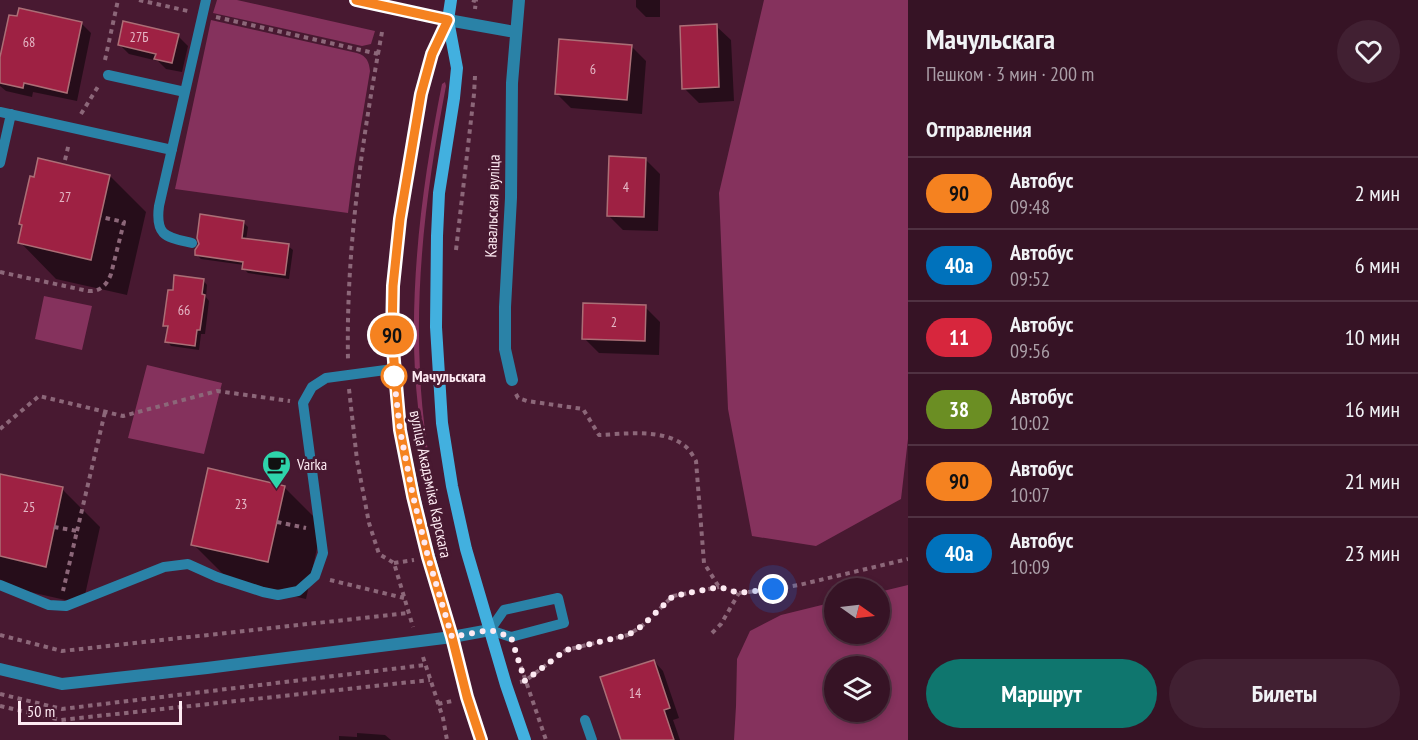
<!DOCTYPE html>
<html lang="ru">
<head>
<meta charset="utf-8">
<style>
  :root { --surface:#361325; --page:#412032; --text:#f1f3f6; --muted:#aa9ea7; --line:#503242; --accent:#0f766e }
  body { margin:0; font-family:"PT Sans Narrow",sans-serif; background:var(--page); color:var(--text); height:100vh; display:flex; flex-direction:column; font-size:22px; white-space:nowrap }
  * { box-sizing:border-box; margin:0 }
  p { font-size:20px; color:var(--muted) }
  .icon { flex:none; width:33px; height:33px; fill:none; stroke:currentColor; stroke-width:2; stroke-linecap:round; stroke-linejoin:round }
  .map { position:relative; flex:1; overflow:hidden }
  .drawer { display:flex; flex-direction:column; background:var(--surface); width:510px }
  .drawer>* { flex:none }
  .badge { padding:0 12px; border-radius:20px; font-size:21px; line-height:39px }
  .needle { width:39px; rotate:104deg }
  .tools { position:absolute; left:824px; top:578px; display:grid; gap:12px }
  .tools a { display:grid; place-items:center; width:66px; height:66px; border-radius:50%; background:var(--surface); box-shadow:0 3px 9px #0003,0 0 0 2px var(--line); font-size:30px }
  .scale { position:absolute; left:18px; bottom:15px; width:164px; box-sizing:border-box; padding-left:6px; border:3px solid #fdeaf2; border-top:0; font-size:16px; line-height:21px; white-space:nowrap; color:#fdeaf2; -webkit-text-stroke:4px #481931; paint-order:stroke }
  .you { position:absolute; width:30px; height:30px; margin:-15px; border:4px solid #fff; border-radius:50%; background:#1a73e8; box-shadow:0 0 0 9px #1a73e833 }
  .map>.badge { position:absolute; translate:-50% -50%; box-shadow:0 0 0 3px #fff }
  h2 { padding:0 18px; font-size:22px; line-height:54px }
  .round { display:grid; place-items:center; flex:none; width:63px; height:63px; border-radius:32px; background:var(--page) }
  .head { display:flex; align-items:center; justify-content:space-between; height:102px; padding:0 18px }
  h1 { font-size:28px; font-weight:600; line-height:45px }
  .button { display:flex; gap:12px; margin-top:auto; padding:12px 18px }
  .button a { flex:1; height:69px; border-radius:36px; background:var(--accent); color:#fff; font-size:24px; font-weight:600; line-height:69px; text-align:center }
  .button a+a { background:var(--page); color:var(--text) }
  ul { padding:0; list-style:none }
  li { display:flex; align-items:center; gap:18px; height:72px; padding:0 18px; border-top:2px solid var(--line) }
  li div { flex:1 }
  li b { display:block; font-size:22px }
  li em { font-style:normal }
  li .badge { min-width:66px; font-weight:700; text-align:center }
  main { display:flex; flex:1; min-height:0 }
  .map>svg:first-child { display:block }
  .green { fill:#85325d; fill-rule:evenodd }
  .shadow { fill:#0007 }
  .building { fill:#9e2143; stroke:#ab6e76; stroke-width:1.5 }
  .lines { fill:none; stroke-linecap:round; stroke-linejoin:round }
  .path { stroke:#8c6779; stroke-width:4; stroke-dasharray:4.5 4.5; stroke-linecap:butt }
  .service { stroke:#2a82a7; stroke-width:10 }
  .minor { stroke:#2a82a7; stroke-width:12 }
  .tertiary { stroke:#2a82a7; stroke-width:12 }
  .secondary { stroke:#42b0df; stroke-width:12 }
  .line-casing { stroke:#fff; stroke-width:14 }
  .line { stroke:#f58220; stroke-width:9 }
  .walk { stroke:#fdeaf2; stroke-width:6; stroke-dasharray:0 10.8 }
  .stop-dot { fill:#fff; stroke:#f58220; stroke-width:3 }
  .labels { text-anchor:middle; stroke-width:6; stroke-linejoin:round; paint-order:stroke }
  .number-label { font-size:14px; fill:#e5b8c6 }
  .street-label { font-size:16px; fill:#fdeaf2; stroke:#481931 }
  .stop-label { font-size:16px; font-weight:bold; fill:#fdeaf2; stroke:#481931; text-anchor:start }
  .poi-label { font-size:16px; fill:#fdeaf2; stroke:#481931; text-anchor:start }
</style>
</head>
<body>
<main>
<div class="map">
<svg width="908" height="740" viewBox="0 0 908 740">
  <rect width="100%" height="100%" fill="#481931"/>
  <path class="green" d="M217,0H237L375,31L371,44L362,46L213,13Z
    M764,0H908V439L901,499L816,546L752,536L728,409L719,193Z
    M211,20L357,53C367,56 369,62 370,71L354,167L348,213L175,189Z
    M445,82L446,86C428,180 415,275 420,371C422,430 434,490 447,547L443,548C430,491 419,432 415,373C410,276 423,179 442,84Z
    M44,296L92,306L82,350L35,339Z
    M147,365L222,383L204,454L128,438Z
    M908,585V740H734L736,706L737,659L750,631L781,615L834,602V633H879V592ZM834,666H879V711H834Z"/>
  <path class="shadow" d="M636,0H660V17H646L636,7Z
    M81,23L91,33L77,101L33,92L32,97L6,91L0,86V65Z
    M716,26L731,40L734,101L699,103L684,88Z
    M178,36L188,46L182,72L166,69L158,61L129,54L119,44Z
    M631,46L646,61L642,114L571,108L557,94Z
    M645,159L660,174L658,231L623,230L609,216Z
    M110,176L146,212L127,295L56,279L20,242Z
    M243,222L248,227L246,240L288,246L293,250L289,279L248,273L243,268L244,265L201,259L196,254Z
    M203,280L207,285L206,297L209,301L205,334H201L199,350L171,346L167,341L169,329L165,325Z
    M645,307L660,322L659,355L599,353L584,338Z
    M0,475L62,489L100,527L83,604L8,587L0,579Z
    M284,487L322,525L306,599L231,582L193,544Z
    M654,661L663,671L679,718L673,720L680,740H623Z
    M357,733L385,735L391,740H339V736L357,737Z"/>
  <path class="building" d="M19,8L82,22L67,93L24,83L23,88L0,83V57L9,15L17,16Z
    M123,21L179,34L172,63L154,59L156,54L118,45Z
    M717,24L719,87L682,89L680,26Z
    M559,39L632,45L627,100L555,94Z
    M609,156L646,158L644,217L607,216Z
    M38,158L110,175L91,260L18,243L22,225L19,224L30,176L34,177Z
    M200,214L244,221L242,238L289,244L285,275L242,269L243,262L195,255V250L199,244L197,238Z
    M174,275L204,279L202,294L205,295L200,330H197L195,346L165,342L168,326H163L168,290H173Z
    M583,303L646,305L645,341L582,339Z
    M208,468L285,486L268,562L191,545Z
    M0,474L63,487L46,567L0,556Z
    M654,660L670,708L664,710L674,740H621L600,677Z"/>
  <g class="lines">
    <path class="path" d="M139,0L188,11
      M472,0L476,1L475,9
      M216,17L378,54C360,155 346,257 348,360
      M378,54L382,32
      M105,60L118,0
      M81,114L99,85
      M65,160L69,143
      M456,250L474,94L475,76
      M0,272L88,291C100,292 107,285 111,274L124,222L101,217
      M349,389L357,460L369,523L379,554L394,563L413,627
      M516,394L518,398L527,401L583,409L599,435C626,434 662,428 685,446C690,450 693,456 696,461L704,563L719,587L739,593L773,589L799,585L908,559
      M0,429L39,396L123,416L217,391L290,401
      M277,522L306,528
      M54,527L77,531L63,591
      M77,531L105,412
      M394,563L414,560
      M330,580L404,598
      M712,633L721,624L739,593
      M0,635L62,651L408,613
      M423,657L443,718L447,740
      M518,658L546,740
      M520,682L525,681L566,650L628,635L642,626L673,596L719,587
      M0,694L62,709L425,665
      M438,704L452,701
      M0,706L61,720L430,680"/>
    <path class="service" d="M108,75L185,92
      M0,112L172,150
      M0,163L11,114
      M192,243C167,237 155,237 159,206L206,0
      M0,585L49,605L66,606L164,567L188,564L217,577L263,592L278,595L298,591L315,576L323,553L303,403L312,387L326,378L393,369
      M558,598L564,623L511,637L490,630L504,610Z
      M585,720L592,740"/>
    <path class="minor" d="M448,20L515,32
      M512,380L505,349V307L511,198L512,83L519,0"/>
    <path class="tertiary" d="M0,669L62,684L207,668L452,637L490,630"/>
    <path class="secondary" d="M356,0L448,20
      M451,0L448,20L457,68L454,98L439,193L437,236L436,327L442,423L452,486L466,549L506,685L525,740
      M448,20L432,54L421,94L400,219L393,286L391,338L400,430L421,529L452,637L467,697L481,740"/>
  </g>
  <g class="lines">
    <defs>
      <path id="line" d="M356,0L448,20L432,54L421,94L400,219L393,286L392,338L400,430L413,496L428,557L452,637L467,697L481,740"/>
    </defs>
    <use href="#line" class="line-casing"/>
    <use href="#line" class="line"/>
    <path class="walk" d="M394,376L393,369L400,430L413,496L428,557L452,637L490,630L511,637L525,681L566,650L628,635L642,626L673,596L719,587L739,593L773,589"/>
  </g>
  <defs>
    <symbol id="cafe-pin" viewBox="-11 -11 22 30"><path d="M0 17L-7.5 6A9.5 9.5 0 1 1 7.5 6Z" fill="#2ed4ab" stroke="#481931"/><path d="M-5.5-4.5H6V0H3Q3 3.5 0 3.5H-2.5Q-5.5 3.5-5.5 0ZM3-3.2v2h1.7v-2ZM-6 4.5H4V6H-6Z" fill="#111"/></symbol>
  </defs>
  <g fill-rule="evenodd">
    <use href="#cafe-pin" x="260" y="448" width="33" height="45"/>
  </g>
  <circle class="stop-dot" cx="394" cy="376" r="12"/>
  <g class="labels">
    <g class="number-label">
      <text x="139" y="42">27Б</text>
      <text x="29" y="47">68</text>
      <text x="593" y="74">6</text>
      <text x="626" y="192">4</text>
      <text x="65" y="202">27</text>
      <text x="184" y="315">66</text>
      <text x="614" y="327">2</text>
      <text x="241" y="509">23</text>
      <text x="29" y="512">25</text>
      <text x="635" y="698">14</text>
    </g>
    <g class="street-label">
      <text transform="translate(492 206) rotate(-88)" y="6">Кавальская вуліца</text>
      <text transform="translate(431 484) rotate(78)" y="6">вуліца Акадэміка Карскага</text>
    </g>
    <g class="stop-label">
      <text x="412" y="382">Мачульскага</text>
    </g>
    <g class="poi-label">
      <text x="297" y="470">Varka</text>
    </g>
  </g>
</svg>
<div class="tools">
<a><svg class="needle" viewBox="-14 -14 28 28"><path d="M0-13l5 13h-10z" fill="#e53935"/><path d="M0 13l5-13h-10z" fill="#aa9ea7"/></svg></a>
<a><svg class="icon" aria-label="layers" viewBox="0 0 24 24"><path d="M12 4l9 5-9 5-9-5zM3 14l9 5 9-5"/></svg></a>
</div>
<div class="scale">50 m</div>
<div class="you" style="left:773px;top:589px"></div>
<b class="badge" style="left:392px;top:335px;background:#f58220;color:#111">90</b>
</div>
<section class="drawer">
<div class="head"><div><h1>Мачульскага</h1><p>Пешком · 3 мин · 200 m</p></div><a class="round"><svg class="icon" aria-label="heart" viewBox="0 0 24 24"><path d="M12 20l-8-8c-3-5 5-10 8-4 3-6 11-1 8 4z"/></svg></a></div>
<h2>Отправления</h2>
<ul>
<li><span class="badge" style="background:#f58220;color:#111">90</span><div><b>Автобус</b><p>09:48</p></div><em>2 мин</em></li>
<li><span class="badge" style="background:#0072bc;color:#fff">40а</span><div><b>Автобус</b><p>09:52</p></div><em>6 мин</em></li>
<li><span class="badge" style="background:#d7263d;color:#fff">11</span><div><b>Автобус</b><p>09:56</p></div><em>10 мин</em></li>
<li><span class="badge" style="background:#6b8e23;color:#fff">38</span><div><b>Автобус</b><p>10:02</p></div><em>16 мин</em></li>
<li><span class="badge" style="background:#f58220;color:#111">90</span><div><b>Автобус</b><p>10:07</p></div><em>21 мин</em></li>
<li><span class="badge" style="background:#0072bc;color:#fff">40а</span><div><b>Автобус</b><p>10:09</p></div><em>23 мин</em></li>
</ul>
<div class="button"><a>Маршрут</a><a>Билеты</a></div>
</section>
</main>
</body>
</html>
